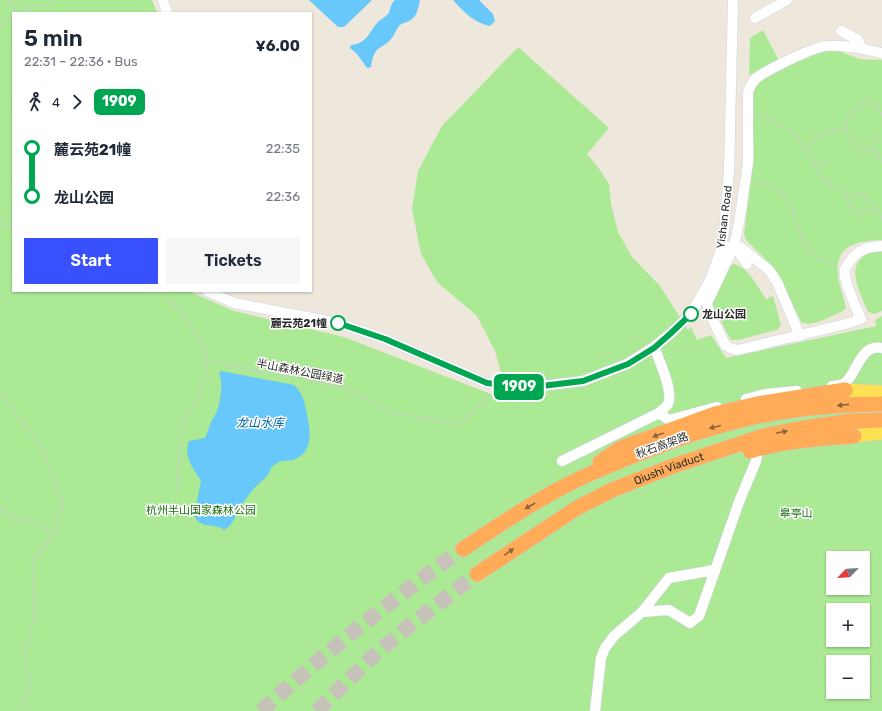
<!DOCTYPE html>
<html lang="en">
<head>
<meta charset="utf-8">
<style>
  :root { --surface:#fff; --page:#f6f6f7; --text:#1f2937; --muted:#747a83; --accent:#3950ff }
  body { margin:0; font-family:Rubik,"Noto Sans SC",sans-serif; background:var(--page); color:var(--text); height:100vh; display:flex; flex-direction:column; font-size:15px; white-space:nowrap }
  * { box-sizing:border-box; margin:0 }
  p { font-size:13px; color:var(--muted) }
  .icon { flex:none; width:22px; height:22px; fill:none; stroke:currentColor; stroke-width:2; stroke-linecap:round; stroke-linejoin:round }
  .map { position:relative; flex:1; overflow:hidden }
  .side { position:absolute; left:12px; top:12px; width:300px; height:280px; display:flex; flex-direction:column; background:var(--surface); border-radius:0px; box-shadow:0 1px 3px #0004 }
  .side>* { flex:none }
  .badge { padding:0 8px; border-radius:6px; font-size:14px; line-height:26px }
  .needle { width:26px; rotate:245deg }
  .fabs { position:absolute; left:826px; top:551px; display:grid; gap:8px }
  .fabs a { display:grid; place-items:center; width:44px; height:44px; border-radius:0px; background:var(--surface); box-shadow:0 1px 3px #0004; font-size:20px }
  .map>.badge { position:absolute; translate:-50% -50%; box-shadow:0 0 0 2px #fff }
  .legs { display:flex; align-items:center; gap:6px; height:44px; padding:0 12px; font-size:13px }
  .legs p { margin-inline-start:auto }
  .headline { display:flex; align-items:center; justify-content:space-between; height:68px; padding:0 12px }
  h1 { font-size:22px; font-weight:600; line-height:30px }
  .primary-button { display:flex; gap:8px; margin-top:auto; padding:8px 12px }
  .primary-button a { flex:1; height:46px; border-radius:0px; background:var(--accent); color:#fff; font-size:16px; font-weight:600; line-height:46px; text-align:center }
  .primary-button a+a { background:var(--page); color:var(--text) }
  ul { padding:0 12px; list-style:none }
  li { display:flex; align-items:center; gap:14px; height:48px; font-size:15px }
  li i { display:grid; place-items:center; width:6px; height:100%; margin:0 5px; background:currentColor }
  li i::after { content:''; width:10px; height:10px; margin:-5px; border:3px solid; border-radius:50%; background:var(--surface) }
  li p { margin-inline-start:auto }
  li:first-child i { background:linear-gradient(#0000 50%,currentColor 0) }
  li:last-child i { background:linear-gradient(currentColor 50%,#0000 0) }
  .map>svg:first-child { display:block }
  .green { fill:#abe994; fill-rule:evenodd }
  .water { fill:#67c8f9 }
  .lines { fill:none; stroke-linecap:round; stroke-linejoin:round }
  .highway-tunnel { stroke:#c7c2b9; stroke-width:15; stroke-dasharray:15 8; stroke-linecap:butt }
  .minor-casing { stroke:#d1d4e5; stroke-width:11 }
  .major-casing { stroke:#ccc; stroke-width:14 }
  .highway-casing { stroke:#ccc; stroke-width:16 }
  .path { stroke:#ccc; stroke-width:1.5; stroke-dasharray:3 2; stroke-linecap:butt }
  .minor { stroke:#fff; stroke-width:10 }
  .major { stroke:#fde153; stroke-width:13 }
  .highway { stroke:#ffab57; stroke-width:15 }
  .oneway { fill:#8a653f }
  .line-1-casing { stroke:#fff; stroke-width:9 }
  .line-1 { stroke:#00a651; stroke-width:6 }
  .stop-1-dot { fill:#fff; stroke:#00a651; stroke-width:2 }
  .labels { text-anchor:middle; stroke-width:3; stroke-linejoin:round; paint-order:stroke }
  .street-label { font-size:11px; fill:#2b2b2b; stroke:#fff }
  .stop-label { font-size:11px; font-weight:bold; fill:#2b2b2b; stroke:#fff; text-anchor:start }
  .park-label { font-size:11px; fill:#207014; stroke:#fff }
  .water-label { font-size:12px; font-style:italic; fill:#0264a9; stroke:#fff }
</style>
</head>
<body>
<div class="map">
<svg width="882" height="711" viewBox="0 0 882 711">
  <rect width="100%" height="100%" fill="#eee8dc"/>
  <path class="green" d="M0,0H152L157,13H13V291H190L193,293L234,311L344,337L509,401L495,351L477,316L437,282L421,254L412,209L418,171L442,126L518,47L609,128L587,154L600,170L609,184L611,204L618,232L632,257L660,286L688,330L691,327L697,340L711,335L726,358L876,326L875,320L882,316V711H0ZM833,558H863V588H833ZM833,610H863V640H833ZM833,662H863V692H833Z
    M763,30L778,59L749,75L750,38Z
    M820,49L837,50L859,59L882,60V240C856,241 834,245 838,277C840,288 844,298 846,308L843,311C831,316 813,328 801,322L779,275L774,268L746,240L744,234L754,157L752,97L755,86L760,81Z
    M876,251L882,252V311L875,314L868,312C859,290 841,260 876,251Z
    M734,264C749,268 758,287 766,299L773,296L781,325L777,330L738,340H731L728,335L712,304L729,266Z"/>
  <path class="water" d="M309,0H372L344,27H338Z
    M395,0H420C418,9 417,17 409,21C405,23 403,23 400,25C396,29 395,34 392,38C380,52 375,43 371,67L367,68L357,54L350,48L351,45C368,43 368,33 378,22C381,19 386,17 388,14C391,10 390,4 395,0Z
    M453,0H479L493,14L495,21L490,26C474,23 464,12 453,0Z
    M221,371L294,385C303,393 305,403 307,415C311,431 313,454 293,460C287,461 281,460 276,464C271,466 271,469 269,473C265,480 257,484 252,491C247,497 242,504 238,511C234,519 233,525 224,530C215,522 203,531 194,516L201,481C193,468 183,457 189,441L205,438C208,432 209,426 212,420C214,416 217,413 218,408C221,398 223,383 219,373Z"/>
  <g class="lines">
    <path class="highway-tunnel" d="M261,711C325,653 392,599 463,549
      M317,711L371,658L408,627L477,574"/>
    <defs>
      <path id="minor" d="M163,0L167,13
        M755,18L787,0
        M841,31L858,40L862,49
        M882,53C864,49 846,45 827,46C815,46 769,69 758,77C752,81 750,86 748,92V163L739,223L734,246L707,303L708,309L725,345L732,349L738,350L846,324L861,319C857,308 842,280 845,269C847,265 851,260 854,256C862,248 871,247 882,246
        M734,246L747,264
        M728,247H740L769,270L777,282L800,336
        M207,291L234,303L338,323L385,339L487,383L525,388L583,381L627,364L654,347L670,334L691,314L710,280L720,253L724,231L729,172L733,0
        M832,386C836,386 842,385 845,383C857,373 861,343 882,348
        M746,399L766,394L797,391
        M659,413L669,420L717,407
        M562,461L659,413C662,410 666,407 668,404C674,392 659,360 654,347
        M642,612L669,610L690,623L699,616L739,502L756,461L758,449
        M595,711L601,658L605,648L614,636L642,612L669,578L714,570"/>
      <path id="major" d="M845,390L882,392
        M854,436L882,433"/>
      <g id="highway">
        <path d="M750,451C784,441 819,438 854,436"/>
        <path d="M600,462L621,448L715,414L757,404L845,390"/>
        <path d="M463,549C496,527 528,505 563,487C587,474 613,464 638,454C684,436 731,420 780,412C813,407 848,404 882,404"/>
        <path id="s1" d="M477,574L577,508L612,490L673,466L763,436L803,428L852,421L882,420"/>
      </g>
    </defs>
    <use href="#minor" class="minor-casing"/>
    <use href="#major" class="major-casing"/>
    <use href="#highway" class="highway-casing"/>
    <path class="path" d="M9,0L15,13
      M16,13L33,6L49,5L51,0
      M0,24L13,15
      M756,115H762L767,118L787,129L796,136L814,162L821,178L831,186L841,190L848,196L859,194C873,201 877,207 882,221
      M882,115L877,106L869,102C862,106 855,108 850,114C842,122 847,136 854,143C856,146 861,148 865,150L873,148L882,161
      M872,137L882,141
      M806,148C819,138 828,128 845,128
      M814,162L830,164
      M755,180L781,191L788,199L806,246L812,255L818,259L838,264
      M848,197V205L860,214L876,209
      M0,223L13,229
      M159,291L183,312L201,342L208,361L344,387L391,413L458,423L495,393
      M0,393L42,447L63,503L54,534L32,563L36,615L24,653L30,686L20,711
      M177,490L181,424L199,398L208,361
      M0,510L23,521L42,525L54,534"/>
    <use href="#minor" class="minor"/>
    <use href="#major" class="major"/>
    <use href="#highway" class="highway"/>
  </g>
  <defs><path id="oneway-solid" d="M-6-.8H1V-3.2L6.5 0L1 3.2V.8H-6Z"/></defs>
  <g class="oneway">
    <use href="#oneway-solid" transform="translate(843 405) rotate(174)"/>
    <use href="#oneway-solid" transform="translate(715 427) rotate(166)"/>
    <use href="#oneway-solid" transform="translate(782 432) rotate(-12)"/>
    <use href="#oneway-solid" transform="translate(658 435) rotate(160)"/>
    <use href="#oneway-solid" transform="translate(530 506) rotate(150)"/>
    <use href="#oneway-solid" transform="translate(509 552) rotate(-34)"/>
  </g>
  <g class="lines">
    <defs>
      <path id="line-1" d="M338,323L385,339L487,383L525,388L583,381L628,364L654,348L670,334L691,314"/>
    </defs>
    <use href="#line-1" class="line-1-casing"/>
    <use href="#line-1" class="line-1"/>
  </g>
  <g class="stop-1-dot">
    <circle cx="691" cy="314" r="7"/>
    <circle cx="338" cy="323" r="7"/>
  </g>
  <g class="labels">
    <g class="street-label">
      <text transform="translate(724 217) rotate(-83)" y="4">Yishan Road</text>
      <text transform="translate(300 371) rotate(11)" y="4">半山森林公园绿道</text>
      <text transform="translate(662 445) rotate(-20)" y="4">秋石高架路</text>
      <text dy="4" stroke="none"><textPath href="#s1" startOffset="220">Qiushi Viaduct</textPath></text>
    </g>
    <g class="stop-label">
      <text x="702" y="318">龙山公园</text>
      <text x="327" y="327" text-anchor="end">麓云苑21幢</text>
    </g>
    <g class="park-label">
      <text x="201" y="514">杭州半山国家森林公园</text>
      <text x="796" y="517">皋亭山</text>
    </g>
    <g class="water-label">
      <text x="260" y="427">龙山水库</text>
    </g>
  </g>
</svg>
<div class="fabs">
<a><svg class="needle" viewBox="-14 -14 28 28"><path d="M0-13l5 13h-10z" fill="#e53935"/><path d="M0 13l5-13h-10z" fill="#747a83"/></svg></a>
<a>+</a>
<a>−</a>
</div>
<b class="badge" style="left:519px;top:387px;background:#00a651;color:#fff">1909</b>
<section class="side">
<div class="headline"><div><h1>5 min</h1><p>22:31 – 22:36 · Bus</p></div><b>¥6.00</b></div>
<div class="legs"><svg class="icon" aria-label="walk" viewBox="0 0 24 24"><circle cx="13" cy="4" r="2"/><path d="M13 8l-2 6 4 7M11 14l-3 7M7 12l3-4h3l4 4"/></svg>4<svg class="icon" aria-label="forward" viewBox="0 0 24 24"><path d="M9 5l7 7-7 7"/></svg><b class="badge" style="background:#00a651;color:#fff">1909</b></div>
<ul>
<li><i style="color:#00a651"></i><b>麓云苑21幢</b><p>22:35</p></li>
<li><i style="color:#00a651"></i><b>龙山公园</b><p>22:36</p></li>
</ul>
<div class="primary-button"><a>Start</a><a>Tickets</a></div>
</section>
</div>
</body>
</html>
